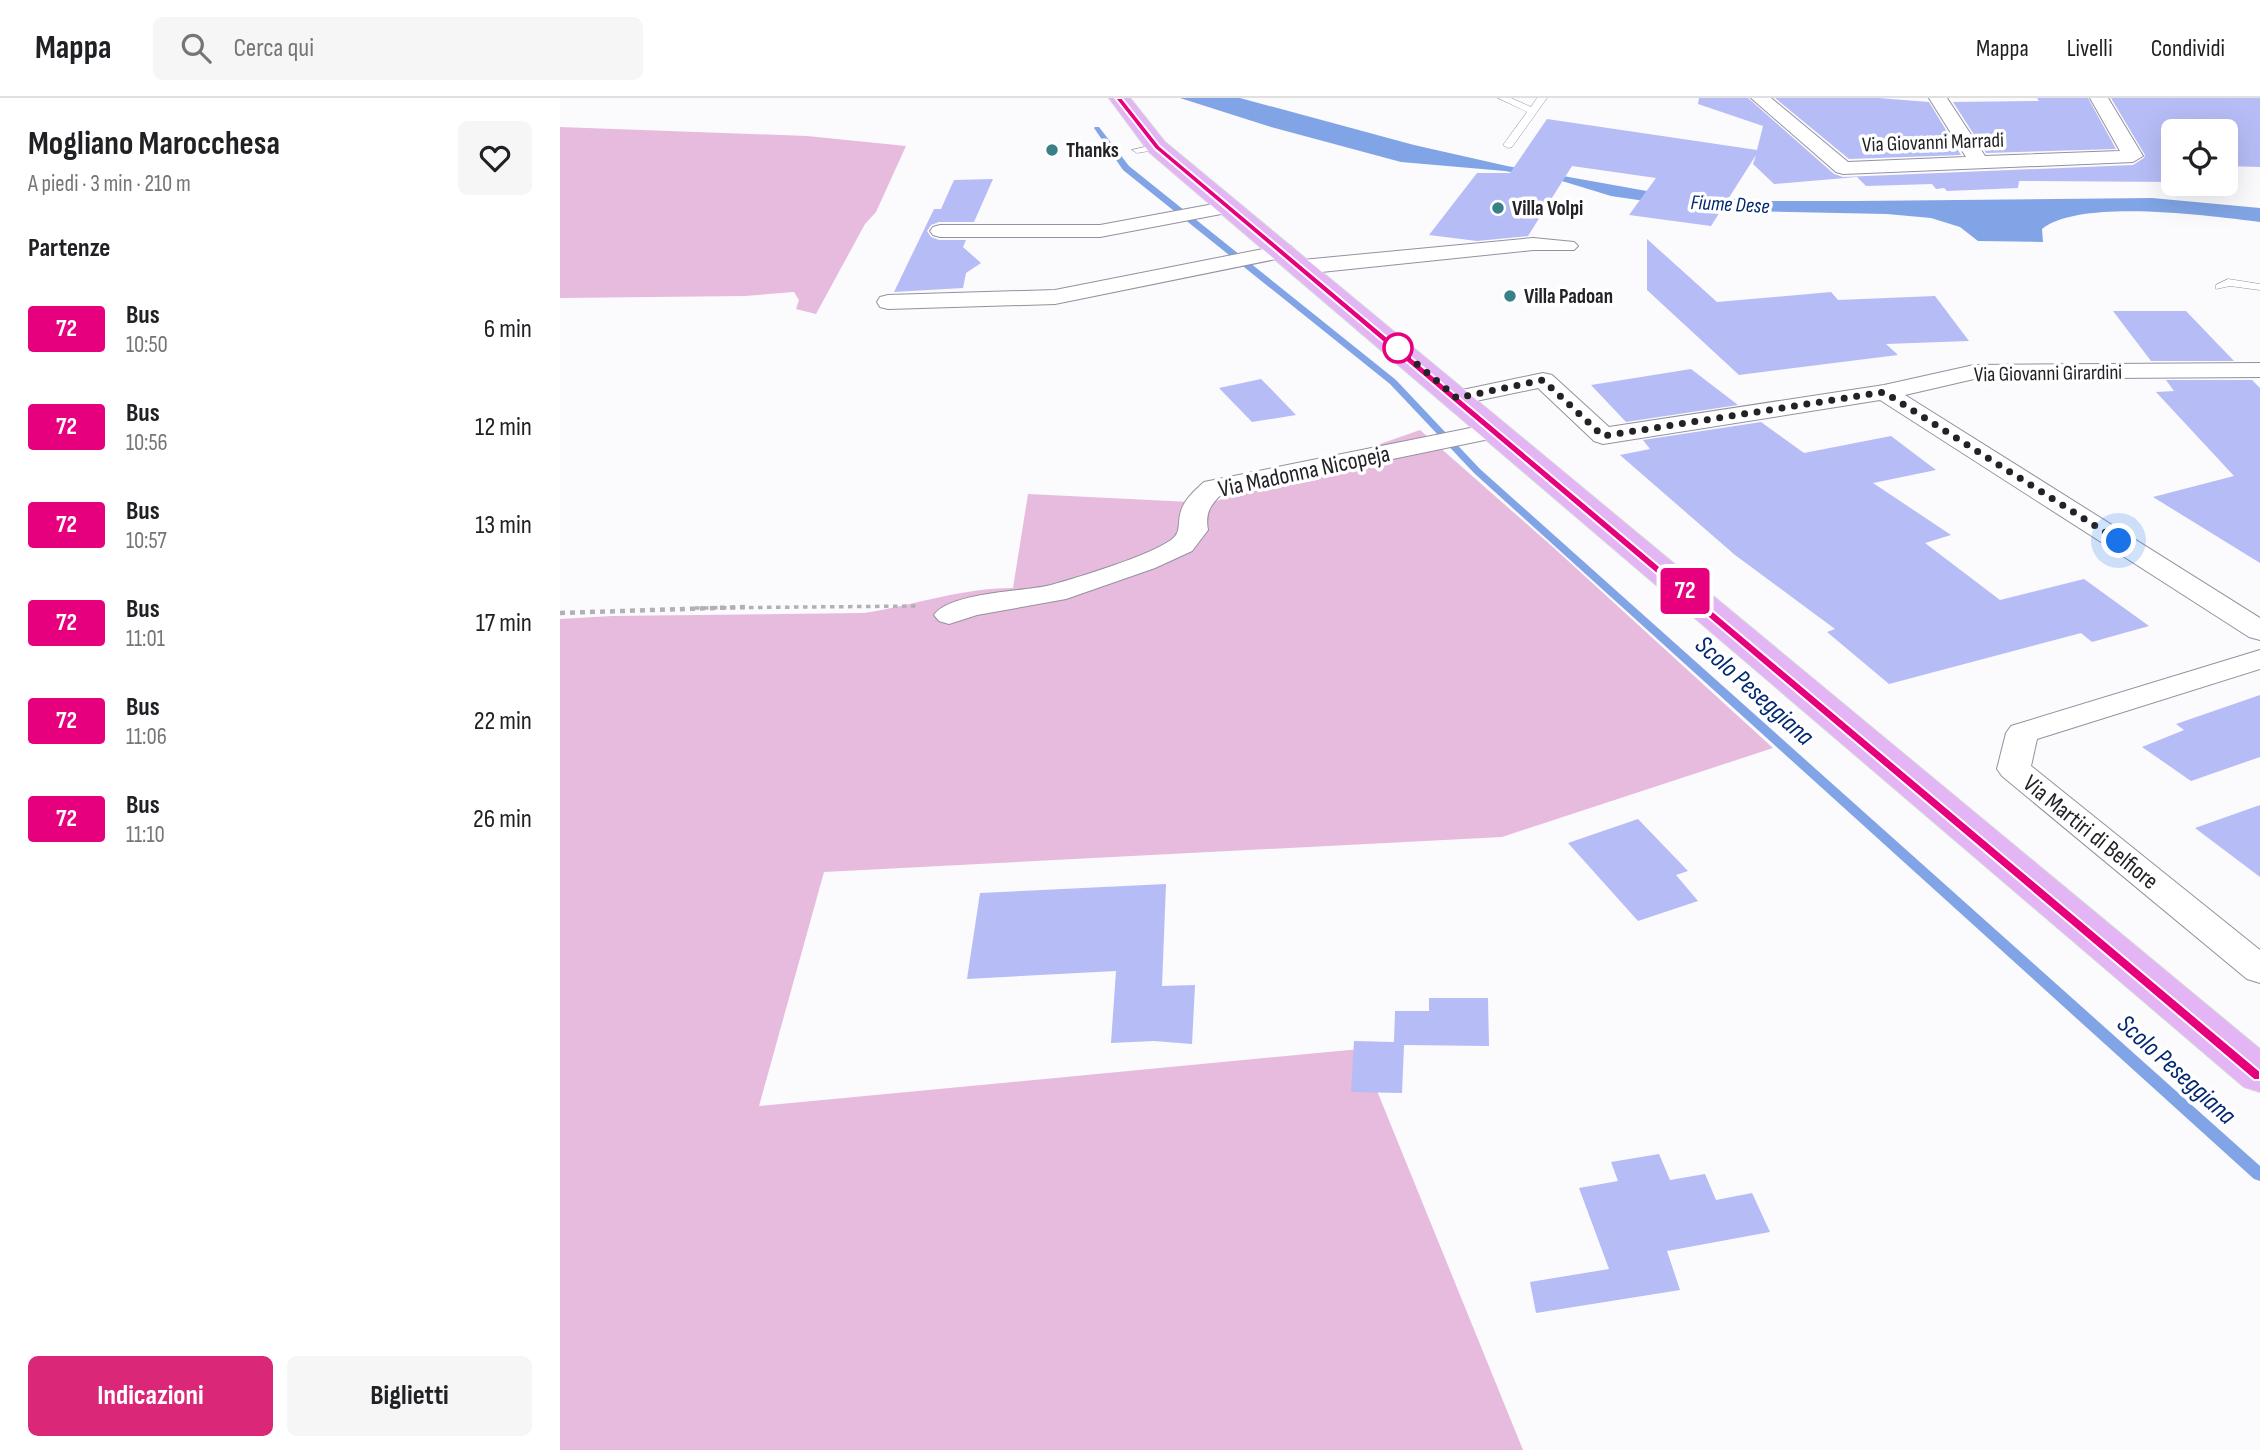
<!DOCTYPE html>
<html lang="it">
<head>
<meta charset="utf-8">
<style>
  :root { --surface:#fff; --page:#f6f6f6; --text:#202124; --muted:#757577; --line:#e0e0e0; --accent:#db2777 }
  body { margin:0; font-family:"Sofia Sans Condensed",sans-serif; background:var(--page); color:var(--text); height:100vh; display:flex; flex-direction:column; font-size:26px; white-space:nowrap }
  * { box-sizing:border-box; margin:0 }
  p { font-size:23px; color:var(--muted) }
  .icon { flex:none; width:38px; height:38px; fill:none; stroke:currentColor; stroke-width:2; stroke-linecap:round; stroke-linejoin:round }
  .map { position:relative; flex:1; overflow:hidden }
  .drawer { display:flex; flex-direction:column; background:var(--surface); width:560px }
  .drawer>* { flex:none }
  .badge { padding:0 14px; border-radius:5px; font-size:24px; line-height:46px }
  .controls { position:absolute; left:1601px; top:21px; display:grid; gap:14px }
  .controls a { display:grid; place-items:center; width:77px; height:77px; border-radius:10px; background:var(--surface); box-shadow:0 7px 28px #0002; font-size:35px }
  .you { position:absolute; width:35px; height:35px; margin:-18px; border:5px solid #fff; border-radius:50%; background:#1a73e8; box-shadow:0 0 0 10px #1a73e833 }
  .map>.badge { position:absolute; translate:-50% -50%; box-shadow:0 0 0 4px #fff }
  h2 { padding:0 28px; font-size:26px; line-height:63px }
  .round { display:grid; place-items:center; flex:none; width:74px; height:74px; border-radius:10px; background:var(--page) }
  .headline { display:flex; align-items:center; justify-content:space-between; height:119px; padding:0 28px }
  h1 { font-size:33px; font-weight:700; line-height:52px }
  .action { display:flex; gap:14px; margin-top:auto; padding:14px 28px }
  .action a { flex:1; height:80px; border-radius:10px; background:var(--accent); color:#fff; font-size:28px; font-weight:700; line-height:80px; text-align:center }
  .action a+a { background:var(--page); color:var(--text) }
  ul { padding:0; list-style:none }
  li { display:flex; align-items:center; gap:21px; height:98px; padding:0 28px }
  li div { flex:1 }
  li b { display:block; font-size:26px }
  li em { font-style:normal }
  li .badge { min-width:77px; font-weight:700; text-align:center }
  header { display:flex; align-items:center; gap:42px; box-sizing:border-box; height:98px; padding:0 35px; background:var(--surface); border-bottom:2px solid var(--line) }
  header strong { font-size:33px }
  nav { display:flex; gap:38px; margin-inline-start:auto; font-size:24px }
  .search { width:490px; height:63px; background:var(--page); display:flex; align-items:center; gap:18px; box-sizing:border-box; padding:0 24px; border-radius:10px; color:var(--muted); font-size:26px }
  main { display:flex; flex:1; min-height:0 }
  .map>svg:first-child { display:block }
  .green { fill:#e7bbde }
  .water { fill:#80a4e5 }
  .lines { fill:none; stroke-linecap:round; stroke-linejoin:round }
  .stream { fill:#80a4e5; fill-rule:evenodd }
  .building { fill:#b6bcf6 }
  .lane-casing { stroke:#94919e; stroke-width:1 }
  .street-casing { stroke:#94919e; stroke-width:2 }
  .primary-casing { stroke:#d7d7d8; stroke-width:2 }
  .path-far1 { stroke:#b1b0b4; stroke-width:3.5; stroke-dasharray:4.5 4.5; stroke-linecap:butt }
  .path { stroke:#b1b0b4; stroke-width:4.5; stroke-dasharray:5 5; stroke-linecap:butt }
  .lane { fill:#fff; fill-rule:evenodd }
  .street { fill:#fff; fill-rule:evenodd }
  .primary { fill:#e3b5f5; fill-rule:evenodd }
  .line { fill:#e6007e; stroke:#fff; stroke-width:2 }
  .walk { stroke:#232227; stroke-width:7; stroke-dasharray:0 12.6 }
  .poi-dot { fill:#398089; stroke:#fff; stroke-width:2.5 }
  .stop-dot { fill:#fff; stroke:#e6007e; stroke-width:3.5 }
  .labels { text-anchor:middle; stroke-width:7; stroke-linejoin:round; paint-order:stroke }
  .far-street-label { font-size:21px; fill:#232227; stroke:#fff }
  .far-poi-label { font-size:21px; font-weight:bold; fill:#232227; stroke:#fff; text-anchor:start }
  .far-water-label { font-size:21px; font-style:italic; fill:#022972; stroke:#fff }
  .street-label { font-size:24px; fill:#232227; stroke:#fff }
  .water-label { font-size:26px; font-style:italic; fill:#022972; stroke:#fff }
</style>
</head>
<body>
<header>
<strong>Mappa</strong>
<div class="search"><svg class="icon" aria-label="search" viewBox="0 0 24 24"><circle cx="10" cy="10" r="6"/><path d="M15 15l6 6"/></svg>Cerca qui</div>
<nav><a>Mappa</a><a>Livelli</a><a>Condividi</a></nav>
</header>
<main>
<section class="drawer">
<div class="headline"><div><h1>Mogliano Marocchesa</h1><p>A piedi · 3 min · 210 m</p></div><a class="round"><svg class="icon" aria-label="heart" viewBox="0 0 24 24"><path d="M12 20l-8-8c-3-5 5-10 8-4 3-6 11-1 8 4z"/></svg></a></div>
<h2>Partenze</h2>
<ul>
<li><span class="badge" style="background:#e6007e;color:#fff">72</span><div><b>Bus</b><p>10:50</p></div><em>6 min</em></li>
<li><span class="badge" style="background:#e6007e;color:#fff">72</span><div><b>Bus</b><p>10:56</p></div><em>12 min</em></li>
<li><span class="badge" style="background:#e6007e;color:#fff">72</span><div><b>Bus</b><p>10:57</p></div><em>13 min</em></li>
<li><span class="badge" style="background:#e6007e;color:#fff">72</span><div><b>Bus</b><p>11:01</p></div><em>17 min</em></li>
<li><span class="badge" style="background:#e6007e;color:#fff">72</span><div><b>Bus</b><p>11:06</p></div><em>22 min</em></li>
<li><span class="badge" style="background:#e6007e;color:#fff">72</span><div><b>Bus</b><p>11:10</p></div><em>26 min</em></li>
</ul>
<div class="action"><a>Indicazioni</a><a>Biglietti</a></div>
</section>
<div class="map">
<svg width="1700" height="1352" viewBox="0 0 1700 1352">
  <rect width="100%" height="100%" fill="#fbfafd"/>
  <path class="green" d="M0,29L247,38L346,48L316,114L305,126L256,216L236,211L239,202L234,194L185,198L0,200Z
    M860,332L994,450L1213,650L942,739L264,774L199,1008L800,951L963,1352H0V521L52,518L304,515C355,507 402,490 453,490L468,396L651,405Z"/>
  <path class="water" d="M620,0H680L854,47L947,68L1109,97L1211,103H1297L1592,100L1700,110V124C1650,118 1521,100 1482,131L1483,144L1418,143L1400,129L1371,120L1327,116L1186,113L1092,104L1051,98L1002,83L945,73L841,64L711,29Z"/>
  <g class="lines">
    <path class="stream" d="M535,29H539L569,68L836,282L920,371L1700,1068V1083L1694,1081L914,375L830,286L563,72L534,30Z"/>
  </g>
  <path class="building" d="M1139,0H1188L1274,76L1283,79L1573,67L1584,60L1585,57L1551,0H1700V69L1666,68V33H1614V84L1459,83L1458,90L1387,93L1384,90L1376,91L1372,86L1306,88L1297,79L1214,86L1193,66L1196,57L1151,128L1069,117L1096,80L1012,68L968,138L917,143L869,137L917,75H950L987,21L1197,52L1203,28L1138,6Z
    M1215,0H1318L1369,4L1401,57L1289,61Z
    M1477,0H1528L1556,51L1426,55L1393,4L1479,3Z
    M433,81L414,124H379L371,127L367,133L371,139L379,142H406L403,149L421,165L406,175L403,190L334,194L374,111H381L394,82Z
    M1087,141L1157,204L1271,194L1278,202L1375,198L1409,243L1326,246L1338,257L1179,277L1087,192Z
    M1553,213H1626L1674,263H1591Z
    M1131,271L1178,307L1066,324L1031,287Z
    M701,281L709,289L736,317L692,324L659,290Z
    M1606,282H1692L1700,290V465L1593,399L1674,378L1596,294L1614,293Z
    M1201,324L1244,355L1331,338L1376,372L1313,385L1391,437L1365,445L1440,502L1524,481L1589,528L1532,544L1521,535L1329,586L1267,534L1275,531L1175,457L1060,357L1090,351L1083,342Z
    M1700,597V659L1631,683L1582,649L1624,632L1616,626Z
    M1700,707V779L1635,730Z
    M1078,721L1128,773L1116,777L1138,803L1078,823L1008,745Z
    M606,786L602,888L635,887L632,946L594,943L551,945L556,873L407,881L420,795Z
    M869,900H928L929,948L844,947L842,995L791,994L794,943L834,944L835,913H869Z
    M1099,1056L1110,1082L1145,1076L1156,1102L1192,1095L1210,1134L1107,1153L1120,1192L976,1215L970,1184L1049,1171L1019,1090L1058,1083L1051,1064Z"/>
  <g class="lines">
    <defs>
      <path id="lane" d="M938,0H951L971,9L977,0H987L952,49L948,50L943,47L967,14Z
        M597,46L601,47V51L577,55L572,52Z
        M1668,181L1700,186V192L1670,188L1656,191V187Z"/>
      <path id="street" d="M1191,0H1211L1288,64L1406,59L1369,0H1387L1425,58L1560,53L1530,0H1548L1583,58L1573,64L1283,76L1276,74Z
        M670,103L677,105L680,109L677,113L540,139H380L373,137L370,133L373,129L380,127H540Z
        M973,140L1014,144L1018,148L1014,152H973L742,176L734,174L731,169L734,164L742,162Z
        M723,147L731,148L734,153L731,158L495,206L328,211L320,209L317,204L320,199L328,197L495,192Z
        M1700,265V279L1414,281L1345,297L1700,520V542L1689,539L1320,302L1043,346L1034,343L978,290L897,307L888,305L885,300L888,295L983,275L992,277L1049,329L1324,287L1414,267Z
        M935,325L944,328L948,333L944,338L662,396C650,407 645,415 648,432L632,453L595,470L506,501L417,517L389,526L379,523L374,517C390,494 463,494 491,487C520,479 588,458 611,442C622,434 617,425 621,413C624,402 635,392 644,384Z
        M1700,552V571L1477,641L1471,668L1700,852V885L1687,881L1442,678L1437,671L1446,635L1451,628Z"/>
      <path id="primary" d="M549,0H570L605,44L1700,951V994L1684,989L589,54Z"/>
    </defs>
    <use href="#lane" class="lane-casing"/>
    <use href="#street" class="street-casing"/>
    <use href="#primary" class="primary-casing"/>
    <path class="path-far1" d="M135,510L358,508"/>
    <path class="path" d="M0,515L186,509"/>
    <use href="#lane" class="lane"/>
    <use href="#street" class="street"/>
    <use href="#primary" class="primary"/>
  </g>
  <path class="line" d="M555,0H562L600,48L1700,973V982H1694L595,51Z"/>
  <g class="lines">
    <path class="walk" d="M838,250L897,300L983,282L1043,338L1324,294L1559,443"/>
  </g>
  <g class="poi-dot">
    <circle cx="492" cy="52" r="7"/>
    <circle cx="938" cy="110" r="7"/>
    <circle cx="950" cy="198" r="7"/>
  </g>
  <circle class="stop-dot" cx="838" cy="250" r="14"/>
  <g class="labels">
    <g class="far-street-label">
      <text transform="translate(1373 44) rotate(-2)" y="7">Via Giovanni Marradi</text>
      <text transform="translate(1488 275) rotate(-1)" y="7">Via Giovanni Girardini</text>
    </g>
    <g class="far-poi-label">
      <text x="506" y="59">Thanks</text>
      <text x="952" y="117">Villa Volpi</text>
      <text x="964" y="205">Villa Padoan</text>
    </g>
    <g class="far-water-label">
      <text transform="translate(1170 106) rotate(3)" y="7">Fiume Dese</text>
    </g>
    <g class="street-label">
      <text transform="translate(744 373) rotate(-12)" y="8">Via Madonna Nicopeja</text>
      <text transform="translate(1531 734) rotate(39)" y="8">Via Martiri di Belfiore</text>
    </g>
    <g class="water-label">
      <text transform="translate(1195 592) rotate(42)" y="9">Scolo Peseggiana</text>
      <text transform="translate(1617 971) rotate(42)" y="9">Scolo Peseggiana</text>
    </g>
  </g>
</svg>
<div class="controls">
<a><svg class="icon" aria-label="locate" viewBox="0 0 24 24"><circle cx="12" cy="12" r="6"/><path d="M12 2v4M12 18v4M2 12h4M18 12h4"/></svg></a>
</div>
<div class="you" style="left:1559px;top:443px"></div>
<b class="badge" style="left:1125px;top:493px;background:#e6007e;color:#fff">72</b>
</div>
</main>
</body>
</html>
